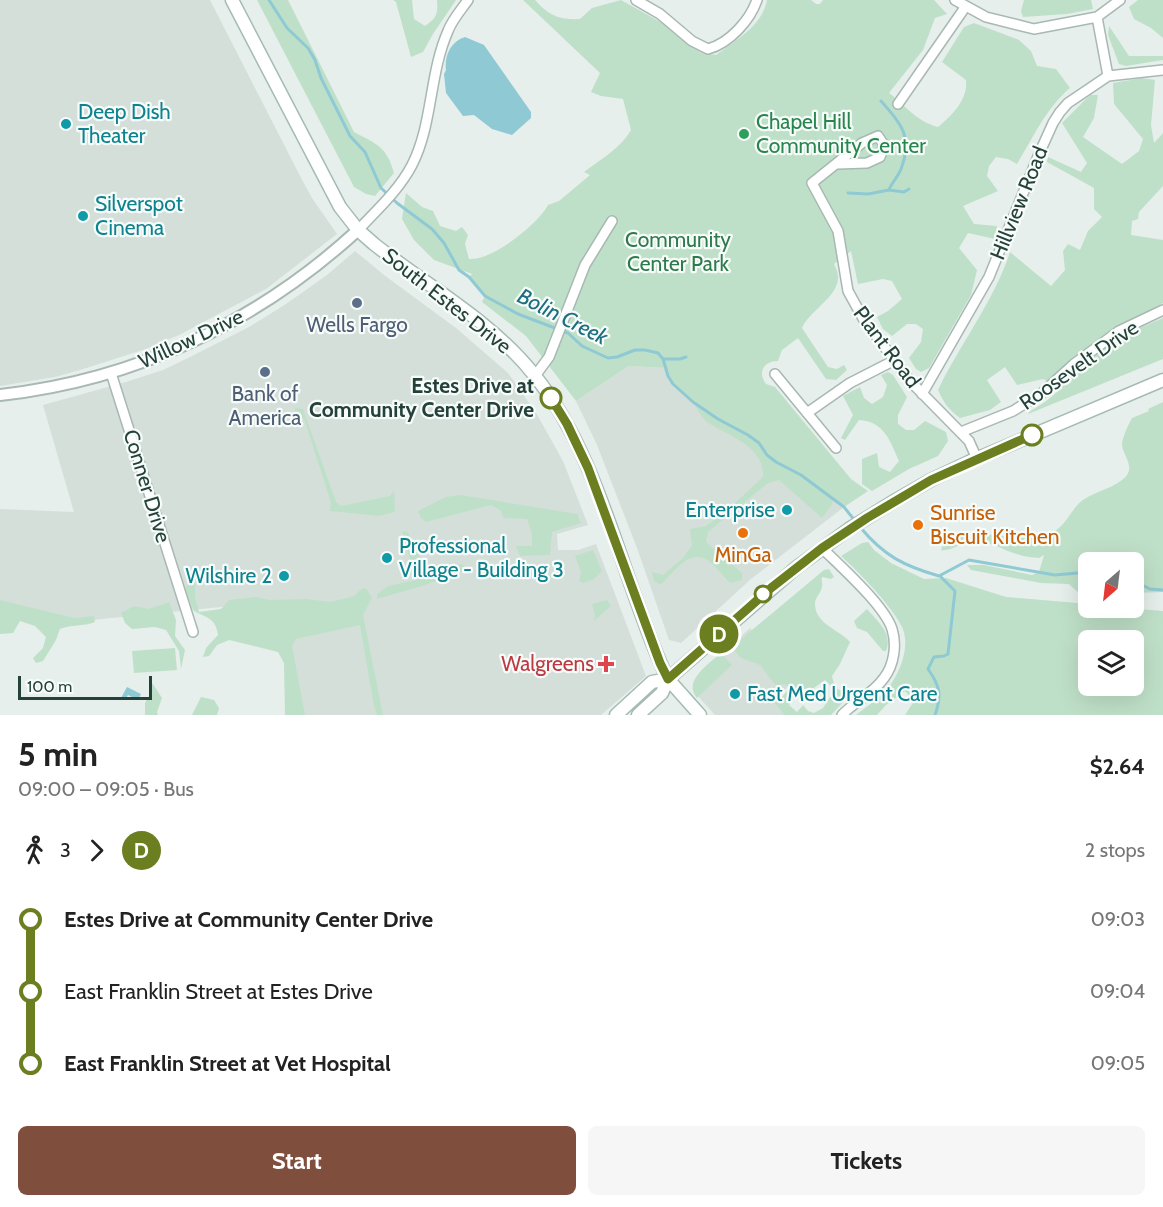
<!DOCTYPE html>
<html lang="en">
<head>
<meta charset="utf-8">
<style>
  :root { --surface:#fff; --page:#f6f6f6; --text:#222; --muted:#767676; --accent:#804e3d }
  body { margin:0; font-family:Cabin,sans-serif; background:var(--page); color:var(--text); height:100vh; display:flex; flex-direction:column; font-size:22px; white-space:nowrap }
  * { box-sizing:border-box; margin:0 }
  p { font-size:20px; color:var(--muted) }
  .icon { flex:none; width:33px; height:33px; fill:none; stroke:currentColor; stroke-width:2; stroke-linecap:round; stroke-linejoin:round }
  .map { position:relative; height:715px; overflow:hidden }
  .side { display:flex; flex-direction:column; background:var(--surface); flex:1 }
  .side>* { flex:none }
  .badge { padding:0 12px; border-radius:20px; font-size:21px; line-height:39px }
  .needle { width:39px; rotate:208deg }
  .tools { position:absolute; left:1078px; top:552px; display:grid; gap:12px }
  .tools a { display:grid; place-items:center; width:66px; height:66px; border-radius:9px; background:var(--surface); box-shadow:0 6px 24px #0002; font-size:30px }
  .scale { position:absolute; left:18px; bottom:15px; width:134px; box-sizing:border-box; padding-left:6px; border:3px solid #24423a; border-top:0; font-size:16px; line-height:21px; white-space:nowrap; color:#24423a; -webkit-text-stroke:4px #f7fbf9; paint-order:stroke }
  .map>.badge { position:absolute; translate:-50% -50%; box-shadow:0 0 0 3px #fff }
  .legs { display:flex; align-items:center; gap:9px; height:66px; padding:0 18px; font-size:20px }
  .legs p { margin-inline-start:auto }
  .summary { display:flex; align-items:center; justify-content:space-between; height:102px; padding:0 18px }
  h1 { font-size:33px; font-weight:700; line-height:45px }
  .button { display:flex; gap:12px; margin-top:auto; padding:12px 18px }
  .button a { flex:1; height:69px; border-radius:9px; background:var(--accent); color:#fff; font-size:24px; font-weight:700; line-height:69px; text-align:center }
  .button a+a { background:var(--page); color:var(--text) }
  ul { padding:0 18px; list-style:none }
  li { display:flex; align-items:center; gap:21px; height:72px; font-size:22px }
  li i { display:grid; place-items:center; width:9px; height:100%; margin:0 8px; background:currentColor }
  li i::after { content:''; width:15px; height:15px; margin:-8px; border:4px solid; border-radius:50%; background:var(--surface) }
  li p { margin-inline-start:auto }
  li:first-child i { background:linear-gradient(#0000 50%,currentColor 0) }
  li:last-child i { background:linear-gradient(currentColor 50%,#0000 0) }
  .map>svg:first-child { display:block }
  .built { fill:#d4dfda }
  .green { fill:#bfe0c8; fill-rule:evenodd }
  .water { fill:#8ec9d4 }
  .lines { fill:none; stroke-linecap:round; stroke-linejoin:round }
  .stream { stroke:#8ec9d4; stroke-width:3 }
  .minor-casing { stroke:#a8b8b2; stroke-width:12 }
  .tertiary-casing { stroke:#a8b8b2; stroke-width:14 }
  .secondary-casing { stroke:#a4bbb3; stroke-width:15 }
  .minor { stroke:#fff; stroke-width:9 }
  .tertiary { stroke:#fff; stroke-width:10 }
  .secondary { stroke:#fff; stroke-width:12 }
  .line-1-casing { stroke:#fff; stroke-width:14 }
  .line-1 { stroke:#6b7f21; stroke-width:9 }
  .culture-dot { fill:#0f9aa8; stroke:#f7fbf9; stroke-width:2 }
  .leisure-dot { fill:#2e9e5b; stroke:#f7fbf9; stroke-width:2 }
  .service-dot { fill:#5c6f8a; stroke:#f7fbf9; stroke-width:2 }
  .stop-1-dot { fill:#fff; stroke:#6b7f21; stroke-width:3 }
  .food-dot { fill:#e8710a; stroke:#f7fbf9; stroke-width:2 }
  .health-dot { fill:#e0444e; stroke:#f7fbf9; stroke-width:2 }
  .labels { text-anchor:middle; stroke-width:4.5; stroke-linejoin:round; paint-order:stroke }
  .culture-label { font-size:21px; fill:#0d838f; stroke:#f7fbf9; text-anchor:start }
  .leisure-label { font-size:21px; fill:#27864d; stroke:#f7fbf9; text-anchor:start }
  .street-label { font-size:21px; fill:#24423a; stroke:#f7fbf9 }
  .park-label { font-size:21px; fill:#2d7a4b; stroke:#f7fbf9 }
  .service-label { font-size:21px; fill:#4e5e75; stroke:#f7fbf9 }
  .stop-label { font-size:21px; font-weight:bold; fill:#24423a; stroke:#f7fbf9; text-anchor:end }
  .food-label { font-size:21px; fill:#c56008; stroke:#f7fbf9; text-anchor:start }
  .health-label { font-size:21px; fill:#be3a42; stroke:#f7fbf9; text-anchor:end }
  .water-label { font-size:22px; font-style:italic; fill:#1c6f80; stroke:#f7fbf9 }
</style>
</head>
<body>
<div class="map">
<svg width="1163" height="715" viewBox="0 0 1163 715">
  <rect width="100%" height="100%" fill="#e6efeb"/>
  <path class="built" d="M0,0H210L299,174L312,198L337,234L266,289L179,335L146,349L80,370L55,377L0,386Z
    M355,251L384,275L456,328L508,373L535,411L563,461L588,525L557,534L558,550H578L596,544L646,676L601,715H291L287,650L260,603L72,622L0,603V509L74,512L43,405L126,382L163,370L190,357L249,327L286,304L327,275Z
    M629,366L666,368L668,376L844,507L751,579L681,643L669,640L637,548L597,445L576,401Z
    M750,628L795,681L776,697L799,715H715L695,693L698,676Z"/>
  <path class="green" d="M257,0H288L354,132C377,144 387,147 394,173L375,196L366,194L354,187Z
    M393,0H412L414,19L425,26C437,18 438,14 437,0H456L433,34L423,52L411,57L396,2Z
    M523,0H535C549,16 560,20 580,19L592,8L621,0L673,29L700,52L716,55C736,40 762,26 767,0H811L816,4H820L823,0H934L947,14L935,18L923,50L889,93C905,105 917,122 938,127C952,115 968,100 966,80L942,62L964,27L974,23L1019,40L1031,51L1037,66L1056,69L1070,88C1046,108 1033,138 1017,164L1008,159L996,157L989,166L987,176L998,191L963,206L974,224L997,226L995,239L968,233L959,248L977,270L971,295L929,368L921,372L916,369L909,358L921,342L923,329L916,324H907L892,336L883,329L877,317L888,311L902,299L892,281L883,279L858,284L851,251L834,264C836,268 838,273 838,277C839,296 808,312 802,328L828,367L837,369L844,365L847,370L836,380L826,379L798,338L782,350L778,361C764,361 757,372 766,384L775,387L851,479L868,491L844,507L833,498L832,505L822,518L779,480L768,483L708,532L706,542L742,573V580L730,583C723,576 717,568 710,562C690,546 674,572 661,585L654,581L652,572L663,575L683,558L692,545L690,529L706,526L723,514L763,477C765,446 728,436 707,422C700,417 697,406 691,400C681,388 670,383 665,368L629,366L576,401L526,336L482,302L485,296L469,277L472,274L434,260L414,240L402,219L406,193L422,207L433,211L440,226L456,231L462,227L468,235L465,244L469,259C492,261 538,224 548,205L559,201L590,175L584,172C601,159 621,148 631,130L623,99L601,96L591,92L600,73Z
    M1024,0H1091L1093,9L1067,14L1023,17L1021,11Z
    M1138,0H1163V38L1151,28L1134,19L1129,7Z
    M1109,26L1129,56H1163V60L1126,66L1119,64L1108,35Z
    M1142,78L1155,80L1151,125L1154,143L1163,133V186L1139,212L1138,219L1132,221L1131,235L1163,240V303L1121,326L1123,335L1163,318V359L1028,414L1029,412L1045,402L1062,388L1043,379L1017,385L1005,367L987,380L1001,402L990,410L960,418C950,411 943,402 938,390C960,344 994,301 1010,252L1051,286L1065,270L1063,251L1068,244L1080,250L1088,231L1102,217L1094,209V188L1047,162L1048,157L1081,172L1087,163L1062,123L1090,95H1098L1094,118L1083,137L1122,164L1139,151L1143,139L1114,104L1113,83Z
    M888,372L893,375L907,397L898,415V424L906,430H914L925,421L946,432L948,441L938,456L909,469L872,491L862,484V459L877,453L879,467L890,472L899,461C890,441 884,421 859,420L845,440L841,438L853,415L843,396L860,387L864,398L872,404L883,397L887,385L881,375Z
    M1163,402V592L1134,593V562H1089V597L1082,596L1069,584L1041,583L971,570L967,565H984L1032,575L1039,572L1044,555L1039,558C1032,557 1026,557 1020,555C1004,551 990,540 973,541C962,541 952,552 941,550L943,544C948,542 954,538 959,536C988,528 1022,546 1051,533C1068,526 1071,506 1086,498C1098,491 1119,486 1127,475C1134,464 1122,454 1122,444C1123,435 1128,426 1132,418L1149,411L1148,409Z
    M295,408L303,409L336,502L341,506L390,496L394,490L395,512L379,516L330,511L331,503L304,418L295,415Z
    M460,495L577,514L581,523L552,532L550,555L520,556L516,546H532V534L527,519L504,518L500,510L491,505L426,522L421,518L418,511L446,497Z
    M402,531L408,532L414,548L423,561L417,569L424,577L444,564L449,570L460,564L466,566L463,571L425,585L377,599V594L388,586L416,580Z
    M868,542L874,550L891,563L924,579L946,578L1006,597L1089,604V608H1125L1163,611V715H905L914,701L905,691L886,705L877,715H856C866,707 880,698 888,688C900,673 911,646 902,627C891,605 859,572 841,556L862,543ZM1089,640H1134V686H1089Z
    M593,550L602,571L594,579L583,583L579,581L581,572L575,556Z
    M829,569L834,577L831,579L822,577C821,580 823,583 822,587C821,593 815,597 815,604C815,624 840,630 850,642L840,664L832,676L835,688L849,694L846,699L831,715H785L773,701L774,697L781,698L790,688L785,684L776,686L760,665L741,658L733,649L734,645L824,570ZM825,680L835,690L823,708L814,713L808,711L803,705L797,712L789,705L799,688L811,690Z
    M191,579L195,582V597L199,612L221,609L229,600L256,597L269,600L306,599L331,602L354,596L361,589L366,588L372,598L363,615L383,715H377L374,706L360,625L296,639L292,646L305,715H285L284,663L278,652L229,640L217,645L209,656L203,657L206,648L218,635C216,619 208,618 194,611L185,589Z
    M0,600L74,618L94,616L95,622C83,627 72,624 60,629L56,640L43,661L36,663L33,658L43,648L46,637L35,626L20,621L13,633L0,634Z
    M607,600L611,606L594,621L595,615L592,604Z
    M169,602L176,620L175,636L185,650L181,669L179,651L166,630L155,627L132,629L125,623L121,613L134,606L149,609Z
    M867,609C878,622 893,633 886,651H883L867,632L857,628L854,621Z
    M175,648L177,670L134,673L132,651Z
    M721,653L732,665L697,698C682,681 710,663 721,653Z
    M153,684L162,698L157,712L158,715H145V703L152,690L149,685Z
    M201,697L214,700L219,708L217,715H192Z"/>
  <path class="water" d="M465,37L484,45L531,112V118L512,135L492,129L474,115L463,116L446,93L444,74L446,70C444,56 451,41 465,37Z
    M127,687L141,694L138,700L128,695L125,700L121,698Z"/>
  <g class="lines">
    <path class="stream" d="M269,0L287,28L308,48L315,60L321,78L350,136L365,152L381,188L397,203L432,229L444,243L459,270L469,277L485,296L518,314L568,333L582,346L608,358L617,357L635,350H645L658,353L663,359L668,376L673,384L693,402L718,419L748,435L759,443L767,455L776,462L801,475L844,507L856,522
      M889,190L904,192L909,189
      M848,193L868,194L889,190C892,182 898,177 901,169C913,137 902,125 881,101
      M664,359H680L686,357
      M860,527C884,556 904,566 939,576L969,560L1055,575L1089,572
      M1134,581L1150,589L1163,590
      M935,715C942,695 940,686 928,669L934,657L944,656L948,654L955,591L940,576"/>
    <defs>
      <path id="minor" d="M636,0L660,14L692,41L708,49C730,43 750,20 757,0
        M955,0L986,17L1034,29L1097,17L1120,0
        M1097,17L1108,76
        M898,104L966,6
        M837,164L867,163L880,157L884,145L878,136L862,143L812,183L838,231L848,291L864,320L911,382L969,441L977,459
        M358,230C377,210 399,190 412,165C433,124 429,74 448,31C452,20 461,10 468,0
        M111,373L193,632
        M775,374L836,448
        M535,376L549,357L585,265L612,221
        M922,394L989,277L1039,154L1053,123L1060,112L1068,103L1108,76L1163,70
        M807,413L850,383L893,361
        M961,432L1013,411L1042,393L1074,364L1119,331L1163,310
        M822,548C841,567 884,605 892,629C897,645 894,665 884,678C873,694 854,702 842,715"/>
      <path id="tertiary" d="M0,395C136,380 258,322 358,230"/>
      <path id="secondary" d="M232,0L340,207L358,230L374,244C428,287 492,321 535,376C600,457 621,576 664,671L668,679L700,715
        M616,715L652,682L668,679L797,567L849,529L896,500L931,480L969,462L1163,380
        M638,715L662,693L668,679"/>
    </defs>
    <use href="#minor" class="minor-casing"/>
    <use href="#tertiary" class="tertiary-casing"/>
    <use href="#secondary" class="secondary-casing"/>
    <use href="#minor" class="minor"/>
    <use href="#tertiary" class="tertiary"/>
    <use href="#secondary" class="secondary"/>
  </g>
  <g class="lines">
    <defs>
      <path id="line-1" d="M551,398L567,424L588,468L660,663L668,679L771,588L822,548L867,518L931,480L1032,435"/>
    </defs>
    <use href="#line-1" class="line-1-casing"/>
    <use href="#line-1" class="line-1"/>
  </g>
  <g class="culture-dot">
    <circle cx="66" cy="124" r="6"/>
    <circle cx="83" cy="216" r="6"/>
    <circle cx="787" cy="510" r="6"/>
    <circle cx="387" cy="558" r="6"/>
    <circle cx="284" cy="576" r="6"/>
    <circle cx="735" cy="694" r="6"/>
  </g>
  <circle class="leisure-dot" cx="744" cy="134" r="6"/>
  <g class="service-dot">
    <circle cx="357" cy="303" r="6"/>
    <circle cx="265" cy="372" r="6"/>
  </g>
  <g class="stop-1-dot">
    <circle cx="551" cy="398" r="10"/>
    <circle cx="1032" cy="435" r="10"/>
    <circle cx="763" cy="594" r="8"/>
  </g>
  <g class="food-dot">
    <circle cx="918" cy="525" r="6"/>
    <circle cx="743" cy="533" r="6"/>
  </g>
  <path class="health-dot" d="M603 655h6v6h6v6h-6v6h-6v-6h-6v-6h6z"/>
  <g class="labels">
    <g class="culture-label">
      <text x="78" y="119">Deep Dish<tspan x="78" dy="24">Theater</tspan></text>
      <text x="95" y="211">Silverspot<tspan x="95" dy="24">Cinema</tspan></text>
      <text x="775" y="517" text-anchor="end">Enterprise</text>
      <text x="399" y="553">Professional<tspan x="399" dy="24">Village - Building 3</tspan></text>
      <text x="272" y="583" text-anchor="end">Wilshire 2</text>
      <text x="747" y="701">Fast Med Urgent Care</text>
    </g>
    <g class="leisure-label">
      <text x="756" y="129">Chapel Hill<tspan x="756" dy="24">Community Center</tspan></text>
    </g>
    <g class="street-label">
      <text transform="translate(1019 203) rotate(-68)" y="7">Hillview Road</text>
      <text transform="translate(447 301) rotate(38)" y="7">South Estes Drive</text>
      <text transform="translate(191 339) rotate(-25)" y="7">Willow Drive</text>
      <text transform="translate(887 347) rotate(53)" y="7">Plant Road</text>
      <text transform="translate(1079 365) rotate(-35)" y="7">Roosevelt Drive</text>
      <text transform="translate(147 486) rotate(73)" y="7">Conner Drive</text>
    </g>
    <g class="park-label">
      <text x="678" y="247">Community<tspan x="678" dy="24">Center Park</tspan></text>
    </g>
    <g class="service-label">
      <text x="357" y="332">Wells Fargo</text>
      <text x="265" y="401">Bank of<tspan x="265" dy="24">America</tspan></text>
    </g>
    <g class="stop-label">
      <text x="534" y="393">Estes Drive at<tspan x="534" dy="24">Community Center Drive</tspan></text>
    </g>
    <g class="food-label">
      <text x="930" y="520">Sunrise<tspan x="930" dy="24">Biscuit Kitchen</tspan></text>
      <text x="743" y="562" text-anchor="middle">MinGa</text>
    </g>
    <g class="health-label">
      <text x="594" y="671">Walgreens</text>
    </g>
    <g class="water-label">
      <text transform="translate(563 316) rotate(27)" y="8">Bolin Creek</text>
    </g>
  </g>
</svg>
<div class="tools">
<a><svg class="needle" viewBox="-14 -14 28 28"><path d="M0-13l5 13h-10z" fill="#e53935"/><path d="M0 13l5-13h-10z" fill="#767676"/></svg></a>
<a><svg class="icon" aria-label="layers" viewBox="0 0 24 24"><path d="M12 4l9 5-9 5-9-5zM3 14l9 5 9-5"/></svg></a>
</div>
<div class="scale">100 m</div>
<b class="badge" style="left:719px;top:634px;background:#6b7f21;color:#fff">D</b>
</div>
<section class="side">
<div class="summary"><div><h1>5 min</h1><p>09:00 – 09:05 · Bus</p></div><b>$2.64</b></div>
<div class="legs"><svg class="icon" aria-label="walk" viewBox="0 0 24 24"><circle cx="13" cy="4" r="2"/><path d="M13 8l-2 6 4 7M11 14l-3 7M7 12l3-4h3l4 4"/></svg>3<svg class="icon" aria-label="forward" viewBox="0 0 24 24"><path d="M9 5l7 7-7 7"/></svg><b class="badge" style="background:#6b7f21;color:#fff">D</b><p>2 stops</p></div>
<ul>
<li><i style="color:#6b7f21"></i><b>Estes Drive at Community Center Drive</b><p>09:03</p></li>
<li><i style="color:#6b7f21"></i><span>East Franklin Street at Estes Drive</span><p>09:04</p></li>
<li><i style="color:#6b7f21"></i><b>East Franklin Street at Vet Hospital</b><p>09:05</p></li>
</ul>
<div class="button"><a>Start</a><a>Tickets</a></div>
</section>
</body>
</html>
